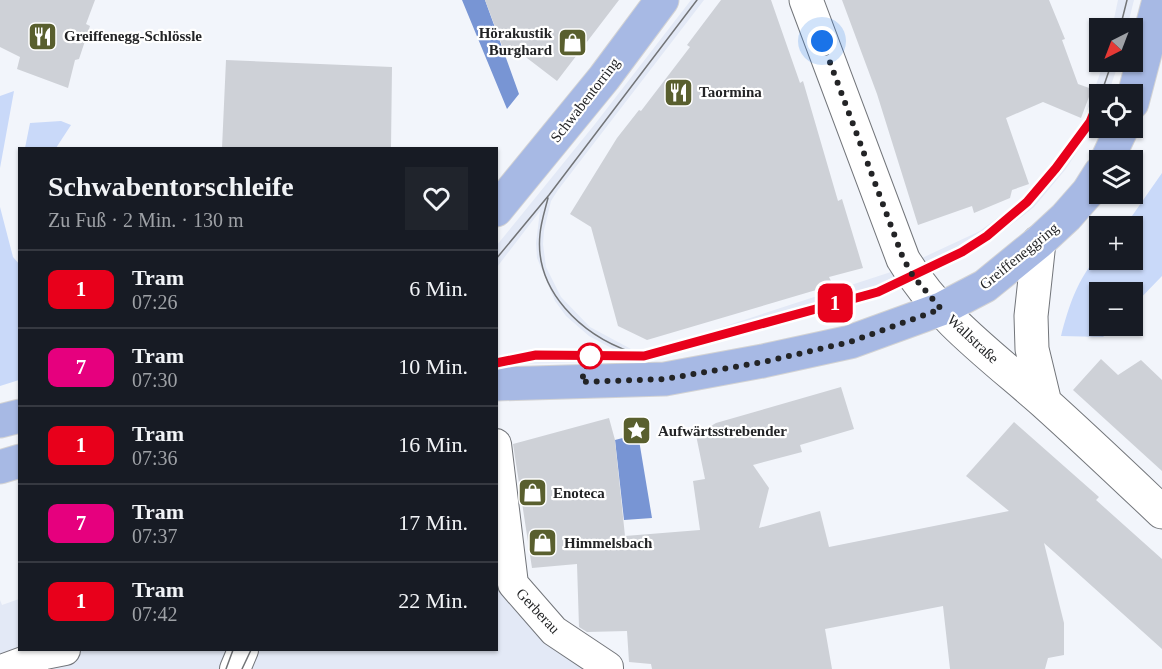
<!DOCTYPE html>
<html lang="de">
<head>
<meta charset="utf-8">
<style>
  :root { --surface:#171b24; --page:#20242c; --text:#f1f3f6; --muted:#9ea1a6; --line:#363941 }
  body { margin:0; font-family:"Times New Roman",serif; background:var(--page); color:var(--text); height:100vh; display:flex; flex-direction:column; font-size:22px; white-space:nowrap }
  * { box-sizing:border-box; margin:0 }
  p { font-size:20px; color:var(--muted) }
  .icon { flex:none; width:33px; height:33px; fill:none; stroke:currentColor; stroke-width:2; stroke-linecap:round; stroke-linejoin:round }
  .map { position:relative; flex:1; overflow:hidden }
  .sheet { position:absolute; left:18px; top:147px; width:480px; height:504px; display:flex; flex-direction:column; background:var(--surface); border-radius:0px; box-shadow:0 2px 4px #0004 }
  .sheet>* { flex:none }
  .badge { padding:0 12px; border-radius:9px; font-size:21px; line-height:39px }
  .needle { width:39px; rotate:222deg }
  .buttons { position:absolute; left:1089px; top:18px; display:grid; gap:12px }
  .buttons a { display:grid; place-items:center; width:54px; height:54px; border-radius:0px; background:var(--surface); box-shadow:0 2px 4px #0004; font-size:30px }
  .you { position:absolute; width:30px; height:30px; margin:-15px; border:4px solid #fff; border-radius:50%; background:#1a73e8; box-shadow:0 0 0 9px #1a73e833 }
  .map>.badge { position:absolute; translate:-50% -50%; box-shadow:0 0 0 3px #fff }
  .round { display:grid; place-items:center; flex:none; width:63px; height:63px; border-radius:0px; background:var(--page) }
  .overview { display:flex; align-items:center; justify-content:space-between; height:102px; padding:0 30px }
  h1 { font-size:28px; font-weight:800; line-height:45px }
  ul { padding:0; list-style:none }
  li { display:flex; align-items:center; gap:18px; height:78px; padding:0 30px; border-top:2px solid var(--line) }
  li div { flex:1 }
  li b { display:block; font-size:22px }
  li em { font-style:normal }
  li .badge { min-width:66px; font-weight:700; text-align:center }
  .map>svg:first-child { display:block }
  .built { fill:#e3e9f6 }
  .green { fill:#c9d9f9 }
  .water { fill:#7895d4 }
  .building { fill:#ced1d7 }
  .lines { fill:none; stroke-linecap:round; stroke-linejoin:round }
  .pedestrian-casing { stroke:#72757a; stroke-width:32 }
  .minor-casing { stroke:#72757a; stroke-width:35 }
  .primary-casing { stroke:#d3d3d4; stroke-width:35 }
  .pedestrian { stroke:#fff; stroke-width:30 }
  .minor { stroke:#fff; stroke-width:33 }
  .primary { stroke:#a7b9e4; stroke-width:33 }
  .tram { stroke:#727477; stroke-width:1.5 }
  .line-casing { stroke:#fff; stroke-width:14 }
  .line { stroke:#e8001b; stroke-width:9 }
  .walk { stroke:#232426; stroke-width:6; stroke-dasharray:0 10.8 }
  .stop-dot { fill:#fff; stroke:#e8001b; stroke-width:3 }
  .labels { text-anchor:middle; stroke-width:4.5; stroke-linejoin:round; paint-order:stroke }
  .poi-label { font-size:15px; font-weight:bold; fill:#232426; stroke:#fff; text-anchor:start }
  .street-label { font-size:15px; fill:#232426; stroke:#fff }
</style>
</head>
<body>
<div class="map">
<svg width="1162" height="669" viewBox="0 0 1162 669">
  <rect width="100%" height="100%" fill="#f2f5fb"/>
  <path class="built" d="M691,0H704L558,190L551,201L544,230L543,244L546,267L561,297L590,327L631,349L649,351L894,271L980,231L1024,198L1054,163L1084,119L1104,62H1119L1108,94H1100L1099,115L1095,125L1065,170L1034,207L992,240L908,287L649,361L505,364L497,360V358L526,352L615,350L589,336L566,316L555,301L537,258L536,243L540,211L497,267V245L595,124Z
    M1118,0H1134L1127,28H1112Z
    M497,583L513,584L608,669H0V600L2,605L19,599L20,650H496Z"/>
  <path class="green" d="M14,91L0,168V96Z
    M61,121L71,125L56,148H25L30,123Z
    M1162,173V276L1133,306L1132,292H1100V326H1114L1103,337L1061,336C1069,305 1078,278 1099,255L1100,260H1132V226H1125Z
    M0,207L13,257L20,265L19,380L0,386Z"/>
  <path class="water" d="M462,0H485L519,94L507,109Z
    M638,434L652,518L624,520L615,440Z"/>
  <path class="building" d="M0,0H95L86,24L90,26L79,59L75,60L68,88L17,69L20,57L0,47Z
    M485,0H619L557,81L510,45L503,48Z
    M721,0H771L800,83L803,81L838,201L842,199L863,268L829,277L833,285L647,340L618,326L591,227L570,214L617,138L639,110L641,111L690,47L687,45Z
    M842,0H1049L1065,39L1062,40L1078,84L1092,89L1081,118L1043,102L1006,118L1029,184L1012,190L1010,198L974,213L972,206L918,225L877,94Z
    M226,60L392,67L391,148H222Z
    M1101,359L1118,375L1141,360L1162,380V471L1073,390Z
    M841,387L854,429L800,445L802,452L753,465L769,488L759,528L820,511L829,547L1009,511L966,476L1014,422L1099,497L1096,500L1162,559V649L1044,543L1064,623V655L1048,658L1045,669H950L943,606L825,629L832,669H652L651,664L629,662L627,631L587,632L579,627L577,564L532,568L513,444L609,418L615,440L625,536L700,530L693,481L705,479L696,435L716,423Z"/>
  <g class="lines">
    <defs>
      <path id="pedestrian" d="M496,444L513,584L554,631L608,667V669
        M4,669L45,654L65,650
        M235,669L243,650"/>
      <path id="minor" d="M806,0L903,259C937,317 994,358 1044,402C1084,438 1123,475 1162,512
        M1039,242L1031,316L1032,349L1045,403"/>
      <path id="primary" d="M1132,103L1159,0
        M1107,160L1122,128
        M496,210L604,78L662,0
        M496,384L665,379L763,361L850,342L883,330L941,309L985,286L1039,242L1066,217L1088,192L1100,173
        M0,421L20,416
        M0,467L20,461"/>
    </defs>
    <use href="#pedestrian" class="pedestrian-casing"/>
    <use href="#minor" class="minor-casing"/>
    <use href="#primary" class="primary-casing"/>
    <use href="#pedestrian" class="pedestrian"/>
    <use href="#minor" class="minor"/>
    <use href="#primary" class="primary"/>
    <path class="tram" d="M1120,28L1127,0
      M1101,94L1112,62
      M548,198C545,210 541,222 540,234C534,291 582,335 631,352
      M496,259L549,195L697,0
      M496,363L536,355L644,356L878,292L962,252L987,236L1027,202L1056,168L1090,122L1100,98
      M226,669L233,650
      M242,669L251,650"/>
  </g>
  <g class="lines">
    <defs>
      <path id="line" d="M496,363L536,355L644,356L878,292L962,252L987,236L1027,202L1056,168L1090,122L1100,98"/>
    </defs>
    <use href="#line" class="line-casing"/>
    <use href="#line" class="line"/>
    <path class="walk" d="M590,356L581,382L665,379L763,362L850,342L941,309L913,276L903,258L822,41"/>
  </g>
  <defs>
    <symbol id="restaurant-square" viewBox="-11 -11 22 22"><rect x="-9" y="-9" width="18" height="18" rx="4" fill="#595f2e" stroke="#fff"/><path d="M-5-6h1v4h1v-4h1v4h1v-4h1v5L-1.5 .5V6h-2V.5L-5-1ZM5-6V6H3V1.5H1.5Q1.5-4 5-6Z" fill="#fff"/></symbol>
    <symbol id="shop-square" viewBox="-11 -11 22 22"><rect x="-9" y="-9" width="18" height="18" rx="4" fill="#595f2e" stroke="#fff"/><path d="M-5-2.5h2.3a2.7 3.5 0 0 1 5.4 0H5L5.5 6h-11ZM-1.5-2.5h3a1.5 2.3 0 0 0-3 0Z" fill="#fff"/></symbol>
    <symbol id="sight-square" viewBox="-11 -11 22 22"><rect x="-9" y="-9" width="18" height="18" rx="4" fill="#595f2e" stroke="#fff"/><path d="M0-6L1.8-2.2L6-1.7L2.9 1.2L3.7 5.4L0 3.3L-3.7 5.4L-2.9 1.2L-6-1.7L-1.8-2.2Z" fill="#fff"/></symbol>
  </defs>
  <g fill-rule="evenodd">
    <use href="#restaurant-square" x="26" y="20" width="33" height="33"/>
    <use href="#shop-square" x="556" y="26" width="33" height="33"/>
    <use href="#restaurant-square" x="662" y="76" width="33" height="33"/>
    <use href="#sight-square" x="620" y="414" width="33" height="33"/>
    <use href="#shop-square" x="516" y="476" width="33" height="33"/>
    <use href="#shop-square" x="526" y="526" width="33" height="33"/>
  </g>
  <circle class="stop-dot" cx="590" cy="356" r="12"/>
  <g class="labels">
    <g class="poi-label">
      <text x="552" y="38" text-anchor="end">Hörakustik<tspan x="552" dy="17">Burghard</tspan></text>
      <text x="64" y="41">Greiffenegg-Schlössle</text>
      <text x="699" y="97">Taormina</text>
      <text x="658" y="436">Aufwärtsstrebender</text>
      <text x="553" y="498">Enoteca</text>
      <text x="564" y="548">Himmelsbach</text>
    </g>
    <g class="street-label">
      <text transform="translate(585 100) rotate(-52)" y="5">Schwabentorring</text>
      <text transform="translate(1019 256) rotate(-39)" y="5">Greiffeneggring</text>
      <text transform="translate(973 339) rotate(43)" y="5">Wallstraße</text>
      <text transform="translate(538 611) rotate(47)" y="5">Gerberau</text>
    </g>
  </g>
</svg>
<div class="buttons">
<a><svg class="needle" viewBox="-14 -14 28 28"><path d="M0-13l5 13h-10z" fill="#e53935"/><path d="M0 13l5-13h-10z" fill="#9ea1a6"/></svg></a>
<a><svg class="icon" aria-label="locate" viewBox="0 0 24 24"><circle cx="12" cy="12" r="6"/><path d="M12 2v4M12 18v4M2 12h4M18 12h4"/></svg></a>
<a><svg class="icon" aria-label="layers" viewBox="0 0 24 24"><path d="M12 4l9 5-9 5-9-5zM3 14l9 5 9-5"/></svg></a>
<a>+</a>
<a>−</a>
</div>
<div class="you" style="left:822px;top:41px"></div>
<b class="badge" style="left:835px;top:303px;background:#e8001b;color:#fff">1</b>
<section class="sheet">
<div class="overview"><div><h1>Schwabentorschleife</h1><p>Zu Fuß · 2 Min. · 130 m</p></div><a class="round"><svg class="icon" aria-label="heart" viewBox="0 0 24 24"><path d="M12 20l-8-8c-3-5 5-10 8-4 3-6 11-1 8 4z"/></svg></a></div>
<ul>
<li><span class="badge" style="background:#e8001b;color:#fff">1</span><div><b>Tram</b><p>07:26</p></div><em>6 Min.</em></li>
<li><span class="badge" style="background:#e6007e;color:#fff">7</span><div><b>Tram</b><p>07:30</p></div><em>10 Min.</em></li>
<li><span class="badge" style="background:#e8001b;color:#fff">1</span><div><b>Tram</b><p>07:36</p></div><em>16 Min.</em></li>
<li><span class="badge" style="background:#e6007e;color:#fff">7</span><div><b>Tram</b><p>07:37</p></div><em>17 Min.</em></li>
<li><span class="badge" style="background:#e8001b;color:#fff">1</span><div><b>Tram</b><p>07:42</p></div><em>22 Min.</em></li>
</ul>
</section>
</div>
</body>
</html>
